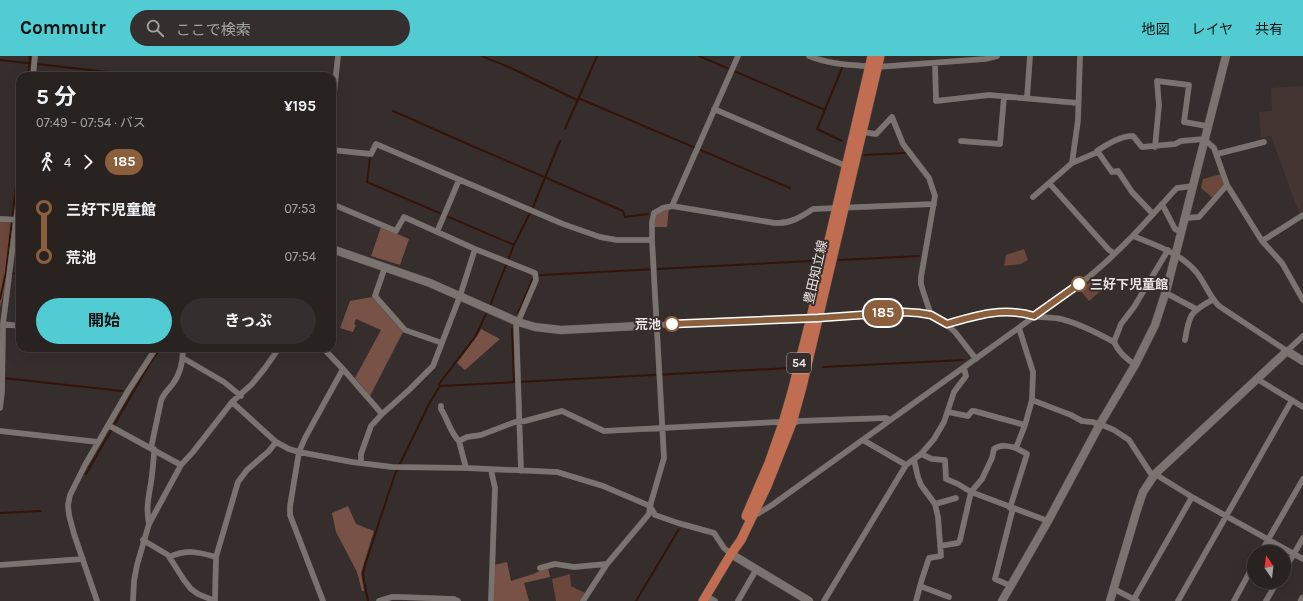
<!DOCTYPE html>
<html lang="ja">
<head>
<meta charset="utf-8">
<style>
  :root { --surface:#282221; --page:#342f2e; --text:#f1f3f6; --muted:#a5a4a5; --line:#443f3f; --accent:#51ccd2 }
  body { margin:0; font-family:Karla,"Noto Sans JP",sans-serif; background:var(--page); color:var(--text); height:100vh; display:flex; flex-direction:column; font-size:15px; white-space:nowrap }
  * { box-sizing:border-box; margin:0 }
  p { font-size:13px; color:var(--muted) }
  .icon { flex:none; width:22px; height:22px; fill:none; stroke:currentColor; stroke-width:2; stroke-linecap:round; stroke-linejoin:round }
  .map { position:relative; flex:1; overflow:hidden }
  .details { position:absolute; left:16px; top:16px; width:320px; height:280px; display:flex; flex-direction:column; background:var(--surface); border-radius:12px; box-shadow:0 4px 16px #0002,0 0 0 1px var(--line) }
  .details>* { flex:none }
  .badge { padding:0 8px; border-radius:13px; font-size:14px; line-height:26px }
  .needle { width:26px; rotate:346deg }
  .buttons { position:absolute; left:1247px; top:489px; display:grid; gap:8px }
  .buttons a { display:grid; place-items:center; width:44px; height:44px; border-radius:50%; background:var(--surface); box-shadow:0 4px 16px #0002,0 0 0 1px var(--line); font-size:20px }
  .map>.badge { position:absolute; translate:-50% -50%; box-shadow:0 0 0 2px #fff }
  .legs { display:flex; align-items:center; gap:6px; height:44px; padding:0 20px; font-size:13px }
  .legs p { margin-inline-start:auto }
  .head { display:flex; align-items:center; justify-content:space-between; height:68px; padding:0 20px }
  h1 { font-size:22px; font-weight:700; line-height:30px }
  .button { display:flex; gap:8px; margin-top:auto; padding:8px 20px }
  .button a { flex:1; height:46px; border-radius:24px; background:var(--accent); color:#111; font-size:16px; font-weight:700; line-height:46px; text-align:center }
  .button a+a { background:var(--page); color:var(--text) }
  ul { padding:0 20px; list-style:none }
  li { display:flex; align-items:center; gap:14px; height:48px; font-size:15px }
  li i { display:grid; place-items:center; width:6px; height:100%; margin:0 5px; background:currentColor }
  li i::after { content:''; width:10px; height:10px; margin:-5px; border:3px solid; border-radius:50%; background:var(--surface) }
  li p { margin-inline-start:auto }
  li:first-child i { background:linear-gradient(#0000 50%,currentColor 0) }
  li:last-child i { background:linear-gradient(currentColor 50%,#0000 0) }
  header { display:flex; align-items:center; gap:24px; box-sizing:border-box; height:56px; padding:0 20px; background:var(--accent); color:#111 }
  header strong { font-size:19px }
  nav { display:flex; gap:22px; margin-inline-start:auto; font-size:14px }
  .search { width:280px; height:36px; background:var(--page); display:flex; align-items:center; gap:10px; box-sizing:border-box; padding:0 14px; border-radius:22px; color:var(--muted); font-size:15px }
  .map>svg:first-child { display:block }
  .built { fill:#433632 }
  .green { fill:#6b473c }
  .forest { fill:#785246 }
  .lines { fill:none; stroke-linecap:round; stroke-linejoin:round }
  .stream { stroke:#34140a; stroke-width:2 }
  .street-casing { stroke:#524c4a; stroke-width:6 }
  .secondary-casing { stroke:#524c4a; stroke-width:9 }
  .primary-casing { stroke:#524c4a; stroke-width:10 }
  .street { stroke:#7b7370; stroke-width:5.5 }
  .secondary { stroke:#7b7370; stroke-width:8 }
  .primary { stroke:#c16d52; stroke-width:9 }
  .line-1-casing { stroke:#fff; stroke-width:9 }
  .line-1 { stroke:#8b5e3c; stroke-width:6 }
  .stop-1-dot { fill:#fff; stroke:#8b5e3c; stroke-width:2 }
  .labels { text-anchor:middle; stroke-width:4; stroke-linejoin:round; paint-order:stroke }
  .shield { fill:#352e2c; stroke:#b4afae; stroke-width:1 }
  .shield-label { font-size:12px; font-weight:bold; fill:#ebe6e5 }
  .street-label { font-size:13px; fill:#ebe6e5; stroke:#352e2c }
  .stop-label { font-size:13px; font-weight:bold; fill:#ebe6e5; stroke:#352e2c; text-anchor:start }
</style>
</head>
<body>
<header>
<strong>Commutr</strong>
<div class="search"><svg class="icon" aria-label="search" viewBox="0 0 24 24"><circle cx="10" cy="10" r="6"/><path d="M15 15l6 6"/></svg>ここで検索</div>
<nav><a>地図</a><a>レイヤ</a><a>共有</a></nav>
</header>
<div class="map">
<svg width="1303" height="545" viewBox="0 0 1303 545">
  <rect width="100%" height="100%" fill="#352e2c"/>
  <path class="built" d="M1303,30V155L1299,157L1271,80L1261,81L1259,56L1272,55L1271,32Z"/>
  <path class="green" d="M1221,118L1224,131L1213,142L1201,132L1203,123Z
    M0,165L14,166L7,225L0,252Z
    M1024,193L1028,204L1021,208L1004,210L1006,199Z
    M1094,223L1103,233L1089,245L1080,234Z
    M570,518L571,530L585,537L580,545H556L552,523Z"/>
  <path class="forest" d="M665,152H669L667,171H654L656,159Z
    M381,171L409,183L400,209L371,200Z
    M372,241L403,276L370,340L355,322L381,274L356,263L354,268L356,269L353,276L340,272L350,245Z
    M481,273L500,283L465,314L457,307L479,277Z
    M348,450L356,468L374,475L361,517L364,535H362L357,516L336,476L332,457Z
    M507,506L511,525L533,518L548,511L550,521L524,527L529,545H493L494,509Z"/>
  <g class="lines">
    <path class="stream" d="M482,0L511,12L577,44
      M699,0L825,54
      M0,4L145,20
      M28,20L30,0
      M578,42L790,132
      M393,55L470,89L623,155L625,161L648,158
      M565,73L597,0
      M842,85L817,73L842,12
      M864,99L905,97
      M370,102L367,126L514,189
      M839,204L919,200
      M11,217L20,218
      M0,243L6,216L20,95
      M489,252L514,189L533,151L560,85
      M518,257L533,222L541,219L812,205
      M512,273L514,326
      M823,311L963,304
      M3,322L122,335
      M440,330L439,328L475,281L487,256
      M86,418L150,307L161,292
      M0,457L41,455
      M368,545L363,519L365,509L395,418L430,346L440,330L790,312
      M636,545L679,473"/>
    <defs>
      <path id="street" d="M809,0C830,9 855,9 877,11L985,3L997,0
        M1080,0L1078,64L1072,107L1098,96L1097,95C1108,88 1120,80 1133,80L1142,91L1175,88L1181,85L1204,83L1214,92L1227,129L1262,185L1282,207L1303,244
        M935,7L936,45L989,39L1078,47
        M33,20L35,0
        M1027,42L1030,0
        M714,53L846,110
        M332,56L338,0
        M862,76L876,78L892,61L903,88L929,122L935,140L921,221V228L923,235L931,259
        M961,85L1000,88L1004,41
        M1155,91L1159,49L1157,25L1189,29L1184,66L1207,70
        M332,94L371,98L376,88L563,168L600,181L617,184H652
        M1098,96L1112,116L1118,115L1132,136L1153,158
        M1217,98L1264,86
        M1049,127L1109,194L1114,197
        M1033,141L1072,107
        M332,148L396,175L404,161L475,193L535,217L536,224L518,266
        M1162,148L1175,173L1181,176
        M672,150L738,0
        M1186,162L1199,161L1227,129
        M0,163L20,164
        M437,176L459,124
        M1133,180C1155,189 1181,197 1197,217C1205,227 1209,240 1219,250L1287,295L1303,280
        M1262,185L1303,159
        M385,211L375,240L405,274L442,287
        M1151,224L1167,232
        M1166,237L1196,253
        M516,264L521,415
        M3,268L20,270
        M657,269L818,262L904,256L919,257L931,259L947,269L955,276L976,303
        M947,269C965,263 982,258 1001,256C1013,254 1022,258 1034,260C1043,262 1052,261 1061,263C1080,268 1097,277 1114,286L1121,268L1134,251L1168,194
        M1185,284C1189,259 1190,256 1212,244
        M1114,286C1119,297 1126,302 1135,309
        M323,292L343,313L382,358
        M183,302L224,326L241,340
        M1257,323L1303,351
        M1032,344L1071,359L1082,365L1092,366L1100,368L1114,374L1129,384L1153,421
        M232,346L276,386L289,393L299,396L352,406L392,411L466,412L557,416L603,430L650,450L664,402L652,184V166L654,157L663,152L672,150L775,167C790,168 801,161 813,153L934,148
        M441,350V353C448,364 450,376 459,385
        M0,352L2,336L3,268L20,133
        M948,356L968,360L972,355H974L1025,369
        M108,369L181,409
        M0,375L98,386
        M863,384L906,409
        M151,392L161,345C163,338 168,334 172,329C180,319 183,304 183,292
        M921,398L932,403L945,404L946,423L958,428L971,436L1048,465
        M914,404L918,421L921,429L935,448L938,461L941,500L929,502L922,523L916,545
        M361,407V398L371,370L382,358L409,334L433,310L460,240L475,193
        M466,412L459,385L467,381L481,379L515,366L525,365L562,355L604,375L778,366L792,367L799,365L886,362L890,364
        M1155,418L1192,441L1303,503
        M935,448L956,442
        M1010,452L1027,398L1016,392L1025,369L1032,344L1033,316L1019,272
        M754,460L772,449L1081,227C1116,200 1145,167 1174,135L1177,132L1194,130
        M149,468C145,450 150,437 152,419C153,410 154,402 154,393
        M143,484L168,499L184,524L191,533L198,538L215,545
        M940,490L958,487L960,484L971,436L982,423L992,402L994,393C1001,388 1009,390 1016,392
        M1261,496L1303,423
        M169,501C187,493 198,496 216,501
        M0,509L83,503
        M540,512L555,508L574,511L607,508
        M1284,515L1303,482
        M920,530L949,541
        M1011,530L995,523L1013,452
        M1114,533L1137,545
        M706,540L715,545
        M1134,543L1192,441
        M97,545L74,478L69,459L68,449L70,439L85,409L128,335L156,292
        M133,545L134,525L137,509L149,468L181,409L193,396L232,346L252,328L265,312L279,292
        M215,545L216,501L238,426L247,414L269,395L276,386
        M323,545L290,459V450L299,396L305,382L343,313
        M379,545L392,541H399L454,543L458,545
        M491,545L495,432L491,414
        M583,545L607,508L649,458L650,450L655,459L678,467L714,477L724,492L731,498
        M738,545L756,514
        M824,545L906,409L921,398L934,383L944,366L954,336L966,320L964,312
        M1178,545L1292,344
        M1234,545L1254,508
        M1266,545L1277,526"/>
      <path id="secondary" d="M332,193L430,227L518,266L535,271L561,274L657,269
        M731,498L809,545
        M1002,545L1048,465L1100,368L1135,309L1155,269L1167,232L1226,0
        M1110,545L1137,454L1143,436L1155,418L1287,295L1303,305
        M1302,545L1303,543"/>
      <path id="primary" d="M746,460L769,407L783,367L792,336L813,253L872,0
        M703,545L731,498L741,484L767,430L792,367L802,331L880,0"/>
    </defs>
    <use href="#street" class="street-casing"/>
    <use href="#secondary" class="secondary-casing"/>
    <use href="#primary" class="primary-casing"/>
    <use href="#street" class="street"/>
    <use href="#secondary" class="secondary"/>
    <use href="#primary" class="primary"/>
  </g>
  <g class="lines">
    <defs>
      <path id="line-1" d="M672,268L818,262L904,256L919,257L931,259L947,268C977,259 1004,251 1034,260L1079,228"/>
    </defs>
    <use href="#line-1" class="line-1-casing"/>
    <use href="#line-1" class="line-1"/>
  </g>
  <g class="stop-1-dot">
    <circle cx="1079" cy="228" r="7"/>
    <circle cx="672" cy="268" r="7"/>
  </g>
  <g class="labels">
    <rect class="shield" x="787" y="297" width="24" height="20" rx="3"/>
    <g class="shield-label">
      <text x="799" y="311">54</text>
    </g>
    <g class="street-label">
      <text transform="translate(815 216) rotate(-77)" y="5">豊田知立線</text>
    </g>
    <g class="stop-label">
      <text x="1090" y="233">三好下児童館</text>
      <text x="661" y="273" text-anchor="end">荒池</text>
    </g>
  </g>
</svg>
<div class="buttons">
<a><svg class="needle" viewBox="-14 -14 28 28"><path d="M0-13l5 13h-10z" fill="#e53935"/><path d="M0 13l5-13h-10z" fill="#a5a4a5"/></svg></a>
</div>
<b class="badge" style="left:883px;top:257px;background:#8b5e3c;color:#fff">185</b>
<section class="details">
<div class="head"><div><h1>5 分</h1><p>07:49 – 07:54 · バス</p></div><b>¥195</b></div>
<div class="legs"><svg class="icon" aria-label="walk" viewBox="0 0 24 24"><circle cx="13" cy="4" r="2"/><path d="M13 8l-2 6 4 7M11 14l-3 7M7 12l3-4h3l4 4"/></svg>4<svg class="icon" aria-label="forward" viewBox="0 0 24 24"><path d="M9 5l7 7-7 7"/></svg><b class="badge" style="background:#8b5e3c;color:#fff">185</b></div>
<ul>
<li><i style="color:#8b5e3c"></i><b>三好下児童館</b><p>07:53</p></li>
<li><i style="color:#8b5e3c"></i><b>荒池</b><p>07:54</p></li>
</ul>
<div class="button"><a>開始</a><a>きっぷ</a></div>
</section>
</div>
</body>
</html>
